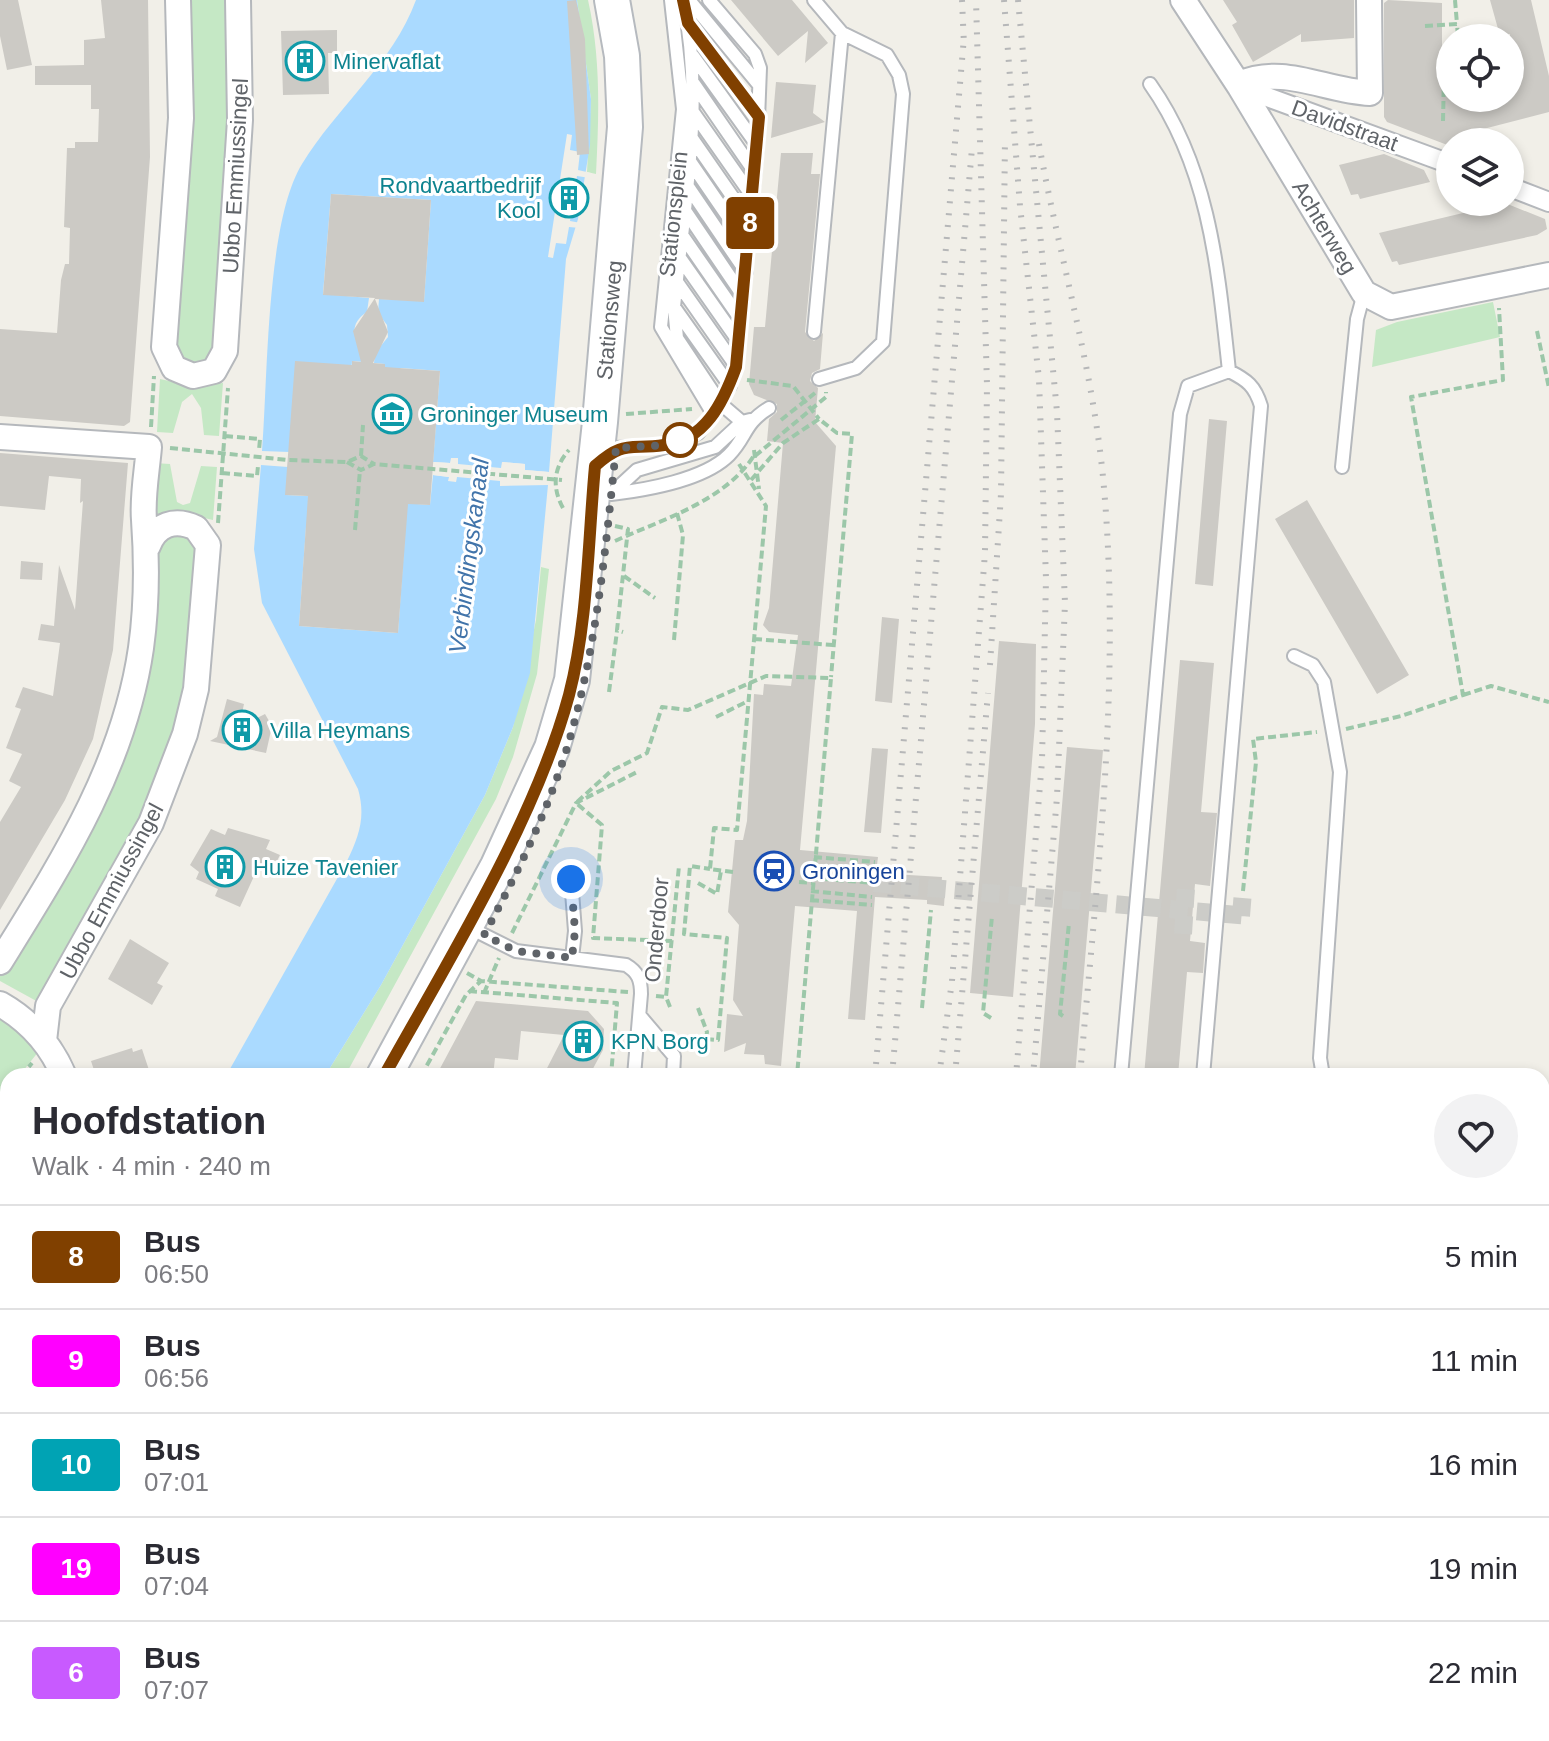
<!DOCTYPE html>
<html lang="en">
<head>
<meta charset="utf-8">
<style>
  :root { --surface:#fff; --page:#f2f2f3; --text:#2b2b33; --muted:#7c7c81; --line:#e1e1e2 }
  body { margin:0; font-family:Arial,sans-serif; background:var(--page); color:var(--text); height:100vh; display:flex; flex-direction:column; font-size:30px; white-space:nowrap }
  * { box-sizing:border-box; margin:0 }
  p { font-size:26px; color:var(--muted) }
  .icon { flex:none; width:44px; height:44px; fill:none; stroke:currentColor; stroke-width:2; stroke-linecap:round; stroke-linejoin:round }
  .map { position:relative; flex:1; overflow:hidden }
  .drawer { position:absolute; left:0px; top:1068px; width:1550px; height:674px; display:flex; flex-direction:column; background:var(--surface); border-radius:24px 24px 0 0; box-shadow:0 4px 12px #0003 }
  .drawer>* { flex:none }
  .badge { padding:0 16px; border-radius:6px; font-size:28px; line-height:52px }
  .fabs { position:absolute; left:1436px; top:24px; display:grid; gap:16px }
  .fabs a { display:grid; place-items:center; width:88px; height:88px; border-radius:50%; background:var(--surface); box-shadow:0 4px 12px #0003; font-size:40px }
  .you { position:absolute; width:40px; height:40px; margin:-20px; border:6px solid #fff; border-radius:50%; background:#1a73e8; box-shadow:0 0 0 12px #1a73e833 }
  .map>.badge { position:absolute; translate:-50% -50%; box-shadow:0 0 0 4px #fff }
  .round { display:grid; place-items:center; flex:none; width:84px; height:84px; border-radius:42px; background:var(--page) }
  .headline { display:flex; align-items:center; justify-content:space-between; height:136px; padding:0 32px }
  h1 { font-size:38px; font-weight:800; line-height:60px }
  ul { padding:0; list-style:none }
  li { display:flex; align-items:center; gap:24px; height:104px; padding:0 32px; border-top:2px solid var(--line) }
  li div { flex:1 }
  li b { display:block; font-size:30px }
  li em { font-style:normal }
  li .badge { min-width:88px; font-weight:700; text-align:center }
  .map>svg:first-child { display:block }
  .green { fill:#c5e8c5 }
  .water { fill:#aadaff }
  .pier { fill:#f1efe8 }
  .building { fill:#cccac5 }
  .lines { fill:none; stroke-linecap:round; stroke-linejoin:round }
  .pedestrian-tunnel { stroke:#ccccc8; stroke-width:18; stroke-dasharray:18 9; stroke-linecap:butt }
  .service-casing { stroke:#b5b8bc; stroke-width:16 }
  .pedestrian-casing { stroke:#b5b8bc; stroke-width:22 }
  .minor-casing { stroke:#b5b8bc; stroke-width:28 }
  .secondary-casing { stroke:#b6babf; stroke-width:38 }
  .path { stroke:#9cc7a9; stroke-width:4; stroke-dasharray:8 4; stroke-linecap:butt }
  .service { stroke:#fff; stroke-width:12 }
  .pedestrian { stroke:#fff; stroke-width:18 }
  .minor { stroke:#fff; stroke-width:24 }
  .secondary { stroke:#fff; stroke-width:34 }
  .rail { stroke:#b6b7b8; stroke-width:6; stroke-dasharray:2 10; stroke-linecap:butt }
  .line-casing { stroke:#fff; stroke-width:18 }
  .line { stroke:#804000; stroke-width:12 }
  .walk { stroke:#5f6368; stroke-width:8; stroke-dasharray:0 14.4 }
  .stop-dot { fill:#fff; stroke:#804000; stroke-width:4 }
  .labels { text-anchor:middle; stroke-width:6; stroke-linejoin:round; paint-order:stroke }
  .culture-label { font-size:22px; fill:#0d838f; stroke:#fff; text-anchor:start }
  .street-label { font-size:22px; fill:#5f6368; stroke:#fff }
  .transit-label { font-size:22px; fill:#164399; stroke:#fff; text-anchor:start }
  .water-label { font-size:24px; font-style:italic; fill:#4174aa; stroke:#fff }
</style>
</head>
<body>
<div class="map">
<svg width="1549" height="1741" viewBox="0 0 1549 1741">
  <rect width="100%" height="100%" fill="#f1efe8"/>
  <path class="green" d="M183,0H233L235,22L213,360L193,365L173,354Z
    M577,0H588C601,58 599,115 596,174L587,172L591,99Z
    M1493,302L1500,337L1372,367L1376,330L1397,322Z
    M160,379L192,386L223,383L219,436L204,435L201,408L192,394L182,402L173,433L157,432Z
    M154,463L170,464L177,502L183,505L190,503L201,466L217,467L213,520L183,513L151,516Z
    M173,534L196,539V640L164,777L40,1003L0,981V975L91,823L156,547Z
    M541,567L549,569L537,674L513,757L496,799L345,1076H325L381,985L485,795L513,727L536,620Z
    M0,1016L39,1051L19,1076H8V1094L0,1114Z"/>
  <path class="water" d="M416,0H577L591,99L590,145L578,219L566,259L549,472L525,470V464L503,462L500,485H548L530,673L513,727L485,795L381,985L325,1076H226L347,861C359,836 366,817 358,789L262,603L254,549L261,465L288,467L286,495L326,497L306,527L299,626L398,633L405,534L390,502L430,505L433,475L449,477L456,482L457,458L450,463L433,462L440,371L401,368L384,378L385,364L374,363L375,353L388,337L387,325L378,313L379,299L424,301L431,200L331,194L323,294L369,298L367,312C344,327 359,342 364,362L352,361L351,376L289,452L262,451C268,377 266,223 302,164C337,107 393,63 416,0Z
    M8,1444V1667L0,1687V1457Z
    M1073,1734H1314L1290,1741H1061Z"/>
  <path class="pier" d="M567,134L572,135L570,150L580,152L578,170L591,173L590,178L577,176L570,221L581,223L580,228L569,227L566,244L556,243L553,258L548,257Z
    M451,458H458V464L501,468L502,462L525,464V470L549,472V476L524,474L521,467L506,466L504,482L520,484L524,479L548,481V485L500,486V481L457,477L456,482L448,481L449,477L433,475V471L452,474L453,466H433V462L450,463Z"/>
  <path class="building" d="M0,0H18L32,65L7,70L0,36Z
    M101,0H148L150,157L130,422L124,426L0,416V329L57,333L61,280L65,264H69L70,228L64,227L67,148H75V142H98L99,109H91V85H35V66L84,65V40L105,38Z
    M576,0L585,39L589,154L577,155L567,1Z
    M731,0H792L828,43L805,63L808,31L778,56Z
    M1223,0H1354V38L1301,42V34L1253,62L1232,25L1237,22Z
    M1388,0L1442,3V81H1450V98H1510V34L1500,36L1490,0H1531L1549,76V112L1460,135L1458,142H1450V146L1387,122L1384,117V3Z
    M337,30V53H328L329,94L283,95L281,31Z
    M776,82L816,85L813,113L825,122L771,138Z
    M781,153H813L811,174H820L805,332L814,341L823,333L820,369L812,373L810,381L818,388L815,422L836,446L800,850L878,857L876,873L942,877L941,889L945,890L944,906L927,904V900L875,897L865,1020L848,1019L857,911L795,906L781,1066L765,1064L764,1055L744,1054L746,1043L724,1052L727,1014L743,1016L733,1000L739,925L728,912L735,840H743L747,821L754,694L763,695L764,684L791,686L798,635L769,632L763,625L769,608L783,443L767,441L769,419L777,412V404L754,395L749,384L754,327H765Z
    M1384,154L1424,170L1430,182L1360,199L1358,194L1351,195L1339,165Z
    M331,194L431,200L424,302L375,299L388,332L373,363L385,364V367L440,371L430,505L408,504L398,633L299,626L308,496L285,495L295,361L352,365V361L361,362L353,331L375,298L323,295Z
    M1505,203L1545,219L1547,229L1537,235L1399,265L1397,261L1392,262L1379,233Z
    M1209,419L1227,421L1213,586L1195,584Z
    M0,453L128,463L113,650L93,739L65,800L0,910V822L21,787L9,781L22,754L6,748L21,709L15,707L23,687L53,696L60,643L38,640L41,624L54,626L59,565L75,610L83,501L80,503L81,479L49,476L45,510L0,506Z
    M1307,500L1409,675L1377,694L1275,519Z
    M21,561L43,563L42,580L20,579Z
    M882,617L899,619L892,703L875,701Z
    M999,641L1036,644L1035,724L1013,997L970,993Z
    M1180,660L1214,663L1201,812L1217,813L1210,886L1195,884L1190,941L1205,943L1203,973L1187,972L1178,1076H1144Z
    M227,699L244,704L239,727L265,714L272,726L266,753L210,741L217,737Z
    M1067,747L1103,750L1075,1076H1039Z
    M872,748L888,749L881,833L864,832Z
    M228,828L270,840L266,849L280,855L272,871L259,865L240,907L215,896L218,889L196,879L199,872L190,865L211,829L225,835Z
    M130,939L169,963L157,983L163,986L152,1005L108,979Z
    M476,1001L588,1011L604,1029L603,1050L589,1076H543L564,1035L521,1031L518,1060L495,1058L493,1076H436Z
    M132,1048L133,1052L142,1049L151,1076H96L91,1061Z"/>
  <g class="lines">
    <path class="pedestrian-tunnel" d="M874,883L1249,916
      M1241,916L1243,891
      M1183,934L1186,887"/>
    <defs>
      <path id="service" d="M671,0L683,109L661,327L713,414
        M683,0C705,101 684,205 674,307L677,338L721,404L742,422L750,420
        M689,0L759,85
        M690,26L759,117
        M693,56L757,145
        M694,84L754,171
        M1150,84C1210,169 1218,270 1229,371
        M693,112L752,196
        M691,137L750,222
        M689,160L748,246
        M687,185L746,272
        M684,209L743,296
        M682,235L741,320
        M680,258L739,342
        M677,282L736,366
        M674,307L730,386
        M814,332L842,33L814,0
        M819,379L856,368L883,342L903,94L899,75L887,55L842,33
        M604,458L616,448L668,445L698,433L721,404L736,367L757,145L760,68L755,54L709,0
        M1342,467L1357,319L1364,293
        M611,494C645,490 704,480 729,455C747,437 743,424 769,408
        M611,494L637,470L715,447L742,422
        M1294,656L1313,665L1324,682L1340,772L1320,1058L1323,1076
        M571,879L575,931L572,958
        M466,926L516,951L626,965C638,972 641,980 641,994L634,1076
        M640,1016L674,1056L673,1076
        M1121,1076L1180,414L1188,386L1229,371C1247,380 1255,386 1261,406L1203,1076
        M0,1153L8,1157
        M1542,1415L1549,1413
        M581,1734V1741
        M840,1741L841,1734
        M996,1741L1007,1734"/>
      <path id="pedestrian" d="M1240,87L1450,164
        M1510,187L1549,202"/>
      <path id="minor" d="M178,0L181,118L164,347L174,368L193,376L214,371L225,351L240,120L238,0
        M1183,0L1240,87L1364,293L1391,307L1549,275
        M1239,84C1284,64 1324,91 1370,93L1369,0
        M0,437L149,447C147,471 142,497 144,520C147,562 147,605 141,648C124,766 62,862 0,962
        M0,1004C30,1021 51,1045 64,1076
        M44,1041L48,1006L151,823L185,734L196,689L208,545L196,528C175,518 156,524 148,546
        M0,1241L8,1237
        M1542,1708L1549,1707
        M1497,1734L1498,1741
        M1383,1741L1417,1734"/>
      <path id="secondary" d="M384,1076L498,866L552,748L572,680L600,422L625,127L622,56L612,0
        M1542,1481L1549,1480
        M1542,1535L1549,1534
        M1542,1565L1549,1564
        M22,1741L25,1734"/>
    </defs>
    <use href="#service" class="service-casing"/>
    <use href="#pedestrian" class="pedestrian-casing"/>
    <use href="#minor" class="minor-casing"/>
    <use href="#secondary" class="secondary-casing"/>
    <path class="path" d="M1455,0L1457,24
      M1425,26L1457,24L1458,38
      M1443,121L1444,74L1450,73
      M1537,331L1549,388
      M747,380L793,386L819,419
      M626,414L692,409
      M781,420L815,393
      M151,427L154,376
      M225,436L260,439L259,450
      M170,448L288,460L347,462L361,456L374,464
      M754,450L759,489
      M361,456L363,425
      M755,456L826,397V392
      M347,462L361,470L374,464L562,480
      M222,473L257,476L258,466
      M751,480L783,443L819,419L837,433L852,434L831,677
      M563,508C552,488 553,468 569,450
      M218,523L228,388
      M615,526L628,529L617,630L623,632
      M355,530L360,470
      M615,541C663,519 726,501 755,454
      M624,576L655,598
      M754,639L833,645
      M674,640L683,535L677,513
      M609,692L617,631
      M1463,695L1491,686L1549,702
      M716,717L748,701
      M1346,729L1401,716L1463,695L1411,397L1503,380L1499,308
      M814,857L875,862
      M813,867L874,872
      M733,872L710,869L714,828L737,830L766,506L739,464
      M812,878L874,883
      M799,882L812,883
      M698,883L717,894L721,871
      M811,891L872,897
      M1243,891L1256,762L1253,739L1317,732
      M811,900L872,905
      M512,933L576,803L639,771
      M672,941L593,938L602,825L576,803L611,771L647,753L662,707L688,710L766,676L831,678L797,1076L764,1071L760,1076
      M467,973L481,981L628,992
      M469,991L617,1003L611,1076
      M484,993L499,958
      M656,996L666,997
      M670,1007L666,997L679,866
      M698,1008L707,1032L705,1045
      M922,1008L931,910
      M1063,1016L1060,1014L1069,923
      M991,1018L983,1013L992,916
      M706,1039L718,1040L727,938L684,934L690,866L710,869
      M21,1076L32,1063
      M421,1076L466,995L481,981
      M0,1122L8,1098
      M0,1174L8,1179
      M713,1741L714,1734"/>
    <use href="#service" class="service"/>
    <use href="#pedestrian" class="pedestrian"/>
    <use href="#minor" class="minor"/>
    <use href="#secondary" class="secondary"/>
    <path class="rail" d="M962,0L964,45
      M1004,0L1020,206L1039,379L1046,579L1042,761L1016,1076
      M1018,0L1057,412L1065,603L1057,797L1033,1076
      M1039,144C1059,255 1092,365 1103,477C1122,678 1097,876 1080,1076
      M990,665L1001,494L1005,138
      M875,1076L964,37
      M892,1076L972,148
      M939,1076L952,981L985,553L987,385L976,0
      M955,1076L988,693
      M759,1741L760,1734
      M772,1741L773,1734"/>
  </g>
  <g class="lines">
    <defs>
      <path id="line" d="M384,1076C448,961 535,821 569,695C588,622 588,541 595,466C624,440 629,450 664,445C705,440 723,403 736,367L759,117L688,23L683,0"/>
    </defs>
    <use href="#line" class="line-casing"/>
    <use href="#line" class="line"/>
    <path class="walk" d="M571,879L575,931L572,958L516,951L484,935C518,872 550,807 570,738C597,644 606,545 616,448L668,445L680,440"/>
  </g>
  <defs>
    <symbol id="building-ring" viewBox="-11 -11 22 22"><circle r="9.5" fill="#fff" stroke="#0f9aa8" stroke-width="1.5"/><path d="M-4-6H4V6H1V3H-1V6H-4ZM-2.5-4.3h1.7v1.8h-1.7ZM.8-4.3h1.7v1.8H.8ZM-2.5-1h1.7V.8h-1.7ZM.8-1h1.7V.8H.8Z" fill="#0f9aa8"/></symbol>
    <symbol id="museum-ring" viewBox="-11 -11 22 22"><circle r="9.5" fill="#fff" stroke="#0f9aa8" stroke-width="1.5"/><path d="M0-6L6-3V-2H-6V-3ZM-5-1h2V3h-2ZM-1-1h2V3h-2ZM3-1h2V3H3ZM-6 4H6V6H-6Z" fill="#0f9aa8"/></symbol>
    <symbol id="station-ring" viewBox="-11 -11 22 22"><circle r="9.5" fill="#fff" stroke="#1a4fb4" stroke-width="1.5"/><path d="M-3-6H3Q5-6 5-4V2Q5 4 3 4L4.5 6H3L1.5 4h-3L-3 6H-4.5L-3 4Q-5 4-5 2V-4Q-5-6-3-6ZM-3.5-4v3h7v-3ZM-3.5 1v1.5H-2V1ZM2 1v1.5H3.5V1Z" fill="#1a4fb4"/></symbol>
  </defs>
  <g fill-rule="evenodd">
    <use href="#building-ring" x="283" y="39" width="44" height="44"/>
    <use href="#building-ring" x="547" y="176" width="44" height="44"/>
    <use href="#museum-ring" x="370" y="392" width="44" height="44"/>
    <use href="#building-ring" x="220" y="708" width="44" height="44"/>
    <use href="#building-ring" x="203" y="845" width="44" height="44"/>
    <use href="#station-ring" x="752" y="849" width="44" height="44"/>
    <use href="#building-ring" x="561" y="1019" width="44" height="44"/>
  </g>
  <circle class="stop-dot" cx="680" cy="440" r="16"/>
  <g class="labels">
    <g class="culture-label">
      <text x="333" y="69">Minervaflat</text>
      <text x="541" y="193" text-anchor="end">Rondvaartbedrijf<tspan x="541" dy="25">Kool</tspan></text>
      <text x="420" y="422">Groninger Museum</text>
      <text x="270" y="738">Villa Heymans</text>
      <text x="253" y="875">Huize Tavenier</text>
      <text x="611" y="1049">KPN Borg</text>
    </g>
    <g class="street-label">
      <text transform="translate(1345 125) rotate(20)" y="8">Davidstraat</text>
      <text transform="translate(235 176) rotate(-87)" y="8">Ubbo Emmiussingel</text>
      <text transform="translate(673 214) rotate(-84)" y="8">Stationsplein</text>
      <text transform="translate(1325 227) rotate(59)" y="8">Achterweg</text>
      <text transform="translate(609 320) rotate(-85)" y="8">Stationsweg</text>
      <text transform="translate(111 891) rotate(-62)" y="8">Ubbo Emmiussingel</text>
      <text transform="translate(656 930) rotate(-85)" y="8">Onderdoor</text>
    </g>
    <g class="transit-label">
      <text x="802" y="879">Groningen</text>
    </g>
    <g class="water-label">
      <text transform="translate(469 556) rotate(-83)" y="8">Verbindingskanaal</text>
    </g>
  </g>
</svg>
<div class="fabs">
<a><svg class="icon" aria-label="locate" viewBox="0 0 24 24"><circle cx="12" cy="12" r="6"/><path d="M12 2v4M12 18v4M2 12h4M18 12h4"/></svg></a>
<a><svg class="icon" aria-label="layers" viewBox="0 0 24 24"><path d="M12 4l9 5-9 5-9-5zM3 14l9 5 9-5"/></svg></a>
</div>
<div class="you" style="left:571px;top:879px"></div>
<b class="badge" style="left:750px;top:223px;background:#804000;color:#fff">8</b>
<section class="drawer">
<div class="headline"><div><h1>Hoofdstation</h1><p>Walk · 4 min · 240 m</p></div><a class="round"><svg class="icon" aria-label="heart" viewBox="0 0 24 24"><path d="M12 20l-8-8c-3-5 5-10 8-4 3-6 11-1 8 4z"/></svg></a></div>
<ul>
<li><span class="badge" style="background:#804000;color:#fff">8</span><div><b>Bus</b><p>06:50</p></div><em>5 min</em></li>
<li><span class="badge" style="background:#f0f;color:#fff">9</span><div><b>Bus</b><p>06:56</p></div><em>11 min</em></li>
<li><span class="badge" style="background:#00a3b4;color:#fff">10</span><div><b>Bus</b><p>07:01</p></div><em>16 min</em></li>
<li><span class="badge" style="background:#f0f;color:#fff">19</span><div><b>Bus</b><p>07:04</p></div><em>19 min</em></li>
<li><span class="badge" style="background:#c85aff;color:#fff">6</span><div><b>Bus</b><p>07:07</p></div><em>22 min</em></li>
</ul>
</section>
</div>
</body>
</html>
